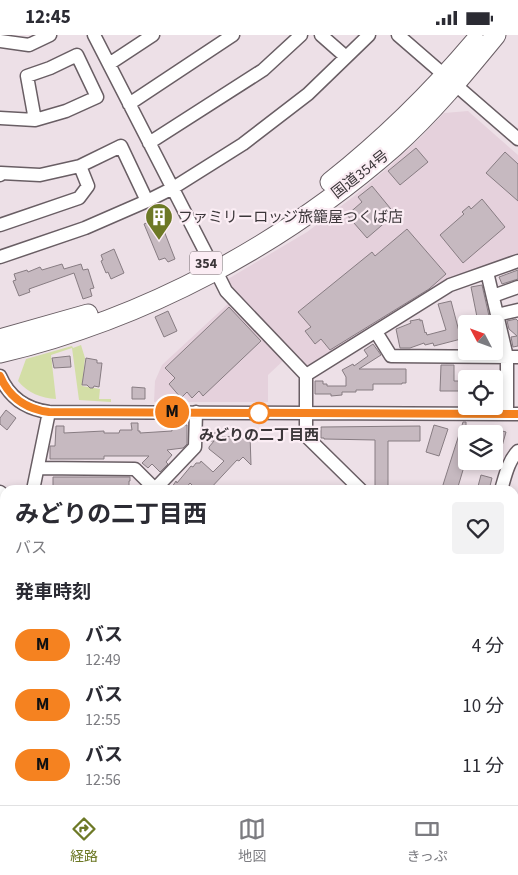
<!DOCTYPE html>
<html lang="ja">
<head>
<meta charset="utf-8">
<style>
  :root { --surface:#fff; --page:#f2f2f3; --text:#2b2b33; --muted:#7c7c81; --line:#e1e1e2; --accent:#6d7926 }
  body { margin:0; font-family:"Source Sans 3","Noto Sans JP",sans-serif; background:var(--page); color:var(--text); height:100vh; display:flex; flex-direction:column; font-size:19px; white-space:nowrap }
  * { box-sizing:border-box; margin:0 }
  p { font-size:16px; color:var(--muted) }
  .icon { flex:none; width:28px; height:28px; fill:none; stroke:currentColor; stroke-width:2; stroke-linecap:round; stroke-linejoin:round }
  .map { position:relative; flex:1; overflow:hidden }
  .sheet { position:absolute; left:0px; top:450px; width:519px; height:320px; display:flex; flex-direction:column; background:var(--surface); border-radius:15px 15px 0 0; box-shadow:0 2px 8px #0003 }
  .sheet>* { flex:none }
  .badge { padding:0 10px; border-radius:16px; font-size:18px; line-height:32px }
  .needle { width:32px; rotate:311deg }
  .fabs { position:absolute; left:458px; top:280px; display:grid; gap:10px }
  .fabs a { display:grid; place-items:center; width:45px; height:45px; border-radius:5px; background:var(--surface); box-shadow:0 2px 8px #0003; font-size:25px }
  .map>.badge { position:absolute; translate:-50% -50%; box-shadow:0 0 0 2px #fff }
  h2 { padding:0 15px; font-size:19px; line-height:45px }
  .round { display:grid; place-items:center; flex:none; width:52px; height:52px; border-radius:5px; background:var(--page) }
  .summary { display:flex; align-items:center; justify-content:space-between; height:85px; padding:0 15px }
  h1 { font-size:24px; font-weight:700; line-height:38px }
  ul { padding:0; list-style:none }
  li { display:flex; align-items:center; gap:15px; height:60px; padding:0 15px }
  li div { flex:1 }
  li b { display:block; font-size:19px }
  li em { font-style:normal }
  li .badge { min-width:55px; font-weight:700; text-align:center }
  .status { display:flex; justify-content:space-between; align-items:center; height:35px; padding:0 25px; background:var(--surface); direction:ltr }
  .status svg { height:14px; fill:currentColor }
  .tabs { display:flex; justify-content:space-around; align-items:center; height:70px; border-top:1px solid var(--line); background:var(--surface); font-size:14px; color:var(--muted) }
  .tabs a { display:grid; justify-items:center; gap:2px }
  .tabs .on { color:var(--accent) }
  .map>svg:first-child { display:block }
  .built { fill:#e5d1dc }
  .green { fill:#d3dea6 }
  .building { fill:#c6b9c0; stroke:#877c82 }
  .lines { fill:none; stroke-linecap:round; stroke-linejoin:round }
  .minor-casing { stroke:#695e64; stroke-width:15 }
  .highway-casing { stroke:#695e64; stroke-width:21 }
  .minor { stroke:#fff; stroke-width:12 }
  .highway { stroke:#fff; stroke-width:19 }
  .line-casing { stroke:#fff; stroke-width:11 }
  .line { stroke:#f58220; stroke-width:8 }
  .stop-dot { fill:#fff; stroke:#f58220; stroke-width:2.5 }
  .labels { text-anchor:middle; stroke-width:4.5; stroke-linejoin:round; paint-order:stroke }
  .shield { fill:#fbedf4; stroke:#756d71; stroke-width:1 }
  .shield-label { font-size:14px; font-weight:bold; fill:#3b3639 }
  .street-label { font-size:15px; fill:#3b3639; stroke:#fbedf4 }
  .poi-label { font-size:15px; fill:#3b3639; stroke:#fbedf4; text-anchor:start }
  .stop-label { font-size:15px; font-weight:bold; fill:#3b3639; stroke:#fbedf4 }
</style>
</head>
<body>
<div class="status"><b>12:45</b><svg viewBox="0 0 49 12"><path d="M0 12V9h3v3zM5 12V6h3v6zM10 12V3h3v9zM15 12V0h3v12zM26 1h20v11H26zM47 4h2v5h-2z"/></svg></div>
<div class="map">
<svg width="518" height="770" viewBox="0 0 518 770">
  <rect width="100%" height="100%" fill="#ede0e7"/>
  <path class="built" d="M468,76L518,120V222L449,247L309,334L305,333L230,253L227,247L228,244L307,197L353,162L390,131L421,102L444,78Z
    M230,267L285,324L268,340V367H154L155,346L162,330Z
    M0,510L5,514V617L0,616Z"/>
  <path class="green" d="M81,310L85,323L82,351L100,354L99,364H111V367L79,365L72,313L51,320L56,364C41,363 28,358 18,346L26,324L72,311L73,313Z
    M37,765H162L159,770H36Z"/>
  <path class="building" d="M416,113L428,127L400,150L388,136Z
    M505,117L518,129V166L486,138Z
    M372,151L395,179L367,203L347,180L362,167L358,162Z
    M482,164L505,192L463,228L440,200L464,179L462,177L469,171L471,174Z
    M159,183L175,224L168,227L165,223L159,225L144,189Z
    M407,194L446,239L429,254L330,315L321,304L315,309L305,296L311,292L298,277L372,217L375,221Z
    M114,214L124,238L111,244L108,237L106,238L101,226L103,225L101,220Z
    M62,229L64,234L81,229L83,235L88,234L94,253L90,254L92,261L83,264L74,238L29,254L30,257L19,261L13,246L16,245L14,239L27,235L28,237L40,232L42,235Z
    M518,235V244L502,249L499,242Z
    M482,250L489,281L491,289H480V287H478L471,252Z
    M451,266L461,304L434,311L433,308L425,310L424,308L410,313H400L396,294L411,288L410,286L420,284V286L422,285L425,298L426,297L427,300L446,295L438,269Z
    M229,272L261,306L203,361L199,356L192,363L187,357L181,363L169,349L175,343L165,333Z
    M168,276L177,296L164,302L155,282Z
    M516,284L518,286V311L513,312L511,302L517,301L509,294L507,286Z
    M373,309L381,320L359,334H406V348H402V349H373V355H356V357H342V360L331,361V359H315V346H323V349H327V351H346V342L342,335L353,329L354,331L368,321L364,315Z
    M70,321L71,332L54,333L52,323Z
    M86,323L97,325V328H102L99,352L94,351L93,353H90L87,350H82Z
    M441,330H454V346H461V356H440Z
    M132,352L145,353V364H132Z
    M6,375L16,383L7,395L0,389V383Z
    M463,387H466V425L457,455H449L442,453Z
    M131,388H138V396H140V398L172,396L171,388H178V390H187V409L183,413L167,415L172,420L166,427L168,429L160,437L152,429L148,433L142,428L149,421H104V424H50V411H55L56,391H64V398L104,396V398H119L120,395H132Z
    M434,390L448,394L439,421L426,417Z
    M420,391V406H388V455H375V405L324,404V403H321V392Z
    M495,394L506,397L499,422L494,420V399Z
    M222,396V402L250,400L251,430L243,422L239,426L237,425L209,455H197L190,448L185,454L186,455H171L173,453L172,452L176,446L177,448L191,431L193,432L196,428H200L201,426L213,437L224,426L209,414V412L214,406H203L204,397H214V398H220Z
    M481,440L492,443L489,455H477Z
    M53,442H130V446H129V455H53Z"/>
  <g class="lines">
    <defs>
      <path id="minor" d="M94,0L210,226
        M321,0L346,22
        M398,0L518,104
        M0,6L29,10L50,0
        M77,20L97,62L66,76L35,85L27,41L50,33Z
        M109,29L153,0
        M129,69L233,0
        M0,83L35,85
        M149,108L263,35L301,0
        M0,140L1,138L40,140L80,131L84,129L121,111L147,166
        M0,190L79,163L88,151L80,131
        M0,222L85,193L147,166L173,153L243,109L308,59L369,0
        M216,236L226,256L306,340
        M487,237L507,322V378
        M493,261L518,252
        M497,280L518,275
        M376,297L391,321L518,322
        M0,341C9,362 26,374 49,377L518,379
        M38,433L135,434L155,454L195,412L196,377
        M33,455L49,377
        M361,455L306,401V340L450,250L518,226
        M501,455C505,442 508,426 518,416
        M0,457L5,461
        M514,600L518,604
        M0,620L5,621
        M438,765L443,770
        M273,770L276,765"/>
      <path id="highway" d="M330,147C383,105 431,58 475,6
        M0,304L88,279
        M0,318C145,284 282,210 394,112C432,78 464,39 496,0"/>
    </defs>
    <use href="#minor" class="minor-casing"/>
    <use href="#highway" class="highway-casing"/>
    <use href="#minor" class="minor"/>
    <use href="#highway" class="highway"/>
  </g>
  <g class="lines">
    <defs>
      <path id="line" d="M0,341C9,362 26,374 49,377L518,379"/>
    </defs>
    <use href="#line" class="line-casing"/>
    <use href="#line" class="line"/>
  </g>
  <defs>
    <symbol id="building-pin" viewBox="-11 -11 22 30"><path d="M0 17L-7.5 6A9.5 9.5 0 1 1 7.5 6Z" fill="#6d7926" stroke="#fbedf4"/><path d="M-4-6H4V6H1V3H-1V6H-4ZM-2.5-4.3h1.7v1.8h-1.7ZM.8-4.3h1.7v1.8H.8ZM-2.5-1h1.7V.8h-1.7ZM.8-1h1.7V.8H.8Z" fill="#fff"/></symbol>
  </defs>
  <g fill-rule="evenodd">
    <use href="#building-pin" x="143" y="166" width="32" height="43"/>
  </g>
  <circle class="stop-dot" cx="259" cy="378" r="10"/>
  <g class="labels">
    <rect class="shield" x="190" y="216.5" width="32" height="23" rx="4"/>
    <g class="shield-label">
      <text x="206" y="233">354</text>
    </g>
    <g class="street-label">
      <text transform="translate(360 139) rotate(-38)" y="5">国道354号</text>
    </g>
    <g class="poi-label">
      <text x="178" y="187">ファミリーロッジ旅籠屋つくば店</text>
    </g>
    <g class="stop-label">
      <text x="259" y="405">みどりの二丁目西</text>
    </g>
  </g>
</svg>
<div class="fabs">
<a><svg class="needle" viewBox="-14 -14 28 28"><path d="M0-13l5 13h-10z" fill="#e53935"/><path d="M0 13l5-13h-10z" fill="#7c7c81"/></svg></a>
<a><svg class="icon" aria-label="locate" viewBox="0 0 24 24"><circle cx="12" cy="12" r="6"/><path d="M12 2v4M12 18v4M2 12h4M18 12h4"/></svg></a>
<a><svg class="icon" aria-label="layers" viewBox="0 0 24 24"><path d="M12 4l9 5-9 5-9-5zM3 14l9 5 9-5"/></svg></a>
</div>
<b class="badge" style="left:172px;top:377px;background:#f58220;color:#111">M</b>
<section class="sheet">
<div class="summary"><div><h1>みどりの二丁目西</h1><p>バス</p></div><a class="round"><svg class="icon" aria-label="heart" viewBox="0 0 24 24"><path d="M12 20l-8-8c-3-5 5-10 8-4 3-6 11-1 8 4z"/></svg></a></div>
<h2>発車時刻</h2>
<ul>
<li><span class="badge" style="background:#f58220;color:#111">M</span><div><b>バス</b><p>12:49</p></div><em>4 分</em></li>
<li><span class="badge" style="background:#f58220;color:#111">M</span><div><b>バス</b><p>12:55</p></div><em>10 分</em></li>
<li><span class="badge" style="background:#f58220;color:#111">M</span><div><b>バス</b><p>12:56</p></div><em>11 分</em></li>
</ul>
</section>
</div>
<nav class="tabs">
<a class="on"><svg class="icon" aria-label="directions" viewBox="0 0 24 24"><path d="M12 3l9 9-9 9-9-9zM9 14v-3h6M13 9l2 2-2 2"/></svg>経路</a>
<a><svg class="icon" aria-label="map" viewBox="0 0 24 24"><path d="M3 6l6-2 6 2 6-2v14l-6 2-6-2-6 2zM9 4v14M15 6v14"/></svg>地図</a>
<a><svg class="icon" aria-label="tickets" viewBox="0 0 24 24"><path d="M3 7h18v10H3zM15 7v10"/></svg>きっぷ</a>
</nav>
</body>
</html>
